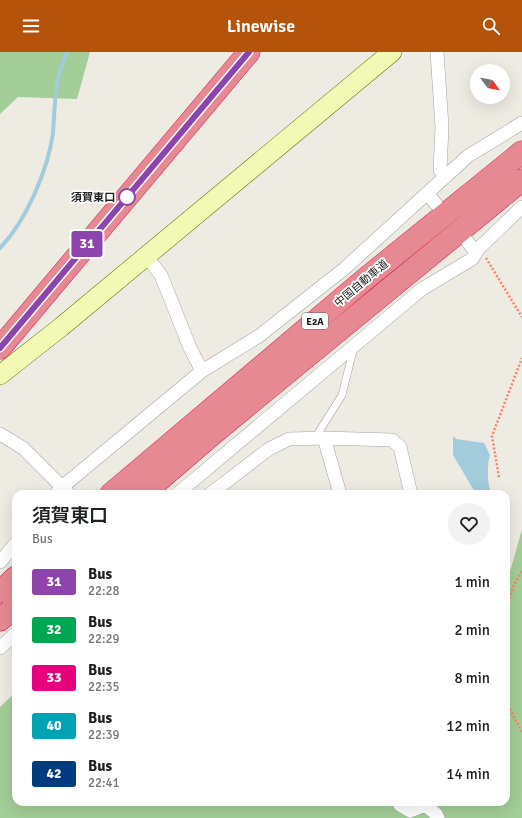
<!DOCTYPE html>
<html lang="en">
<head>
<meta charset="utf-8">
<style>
  :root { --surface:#fff; --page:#f2f2f2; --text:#202124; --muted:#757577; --accent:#b45309 }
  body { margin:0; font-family:Signika,"Noto Sans JP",sans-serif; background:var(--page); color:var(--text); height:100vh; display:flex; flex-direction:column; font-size:15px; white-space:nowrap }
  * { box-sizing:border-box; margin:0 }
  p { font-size:13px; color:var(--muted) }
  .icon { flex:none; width:22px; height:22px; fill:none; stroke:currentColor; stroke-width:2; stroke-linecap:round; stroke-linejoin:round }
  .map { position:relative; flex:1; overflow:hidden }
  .drawer { position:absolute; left:12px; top:438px; width:498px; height:316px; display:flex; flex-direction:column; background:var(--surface); border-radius:12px; box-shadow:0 4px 16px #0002 }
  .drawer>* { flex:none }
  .badge { padding:0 8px; border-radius:3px; font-size:14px; line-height:26px }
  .needle { width:26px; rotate:123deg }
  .controls { position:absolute; left:470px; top:12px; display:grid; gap:8px }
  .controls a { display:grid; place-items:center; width:40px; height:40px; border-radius:50%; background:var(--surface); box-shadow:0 4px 16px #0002; font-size:20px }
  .map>.badge { position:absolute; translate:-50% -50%; box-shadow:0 0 0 2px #fff }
  .round { display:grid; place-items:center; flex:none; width:42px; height:42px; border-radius:21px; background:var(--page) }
  .overview { display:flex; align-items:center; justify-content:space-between; height:68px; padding:0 20px }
  h1 { font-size:19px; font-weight:600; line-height:30px }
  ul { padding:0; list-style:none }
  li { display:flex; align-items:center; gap:12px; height:48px; padding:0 20px }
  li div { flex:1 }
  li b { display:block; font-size:15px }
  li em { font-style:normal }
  li .badge { min-width:44px; font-weight:700; text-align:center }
  header { display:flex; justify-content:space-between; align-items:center; height:52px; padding:0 20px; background:var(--accent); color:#fff; font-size:18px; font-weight:600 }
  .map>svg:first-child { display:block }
  .forest { fill:#a3ce97 }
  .water { fill:#a2cbdc }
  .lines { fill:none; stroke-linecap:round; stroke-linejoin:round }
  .stream { stroke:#a2cbdc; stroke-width:4 }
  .lane-casing { stroke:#a4a4a4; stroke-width:8 }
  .street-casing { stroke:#a4a4a4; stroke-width:14 }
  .secondary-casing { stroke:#5f7304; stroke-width:20 }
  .highway-casing { stroke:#d92353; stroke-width:23 }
  .path { stroke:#fa8268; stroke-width:2.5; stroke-dasharray:2 2; stroke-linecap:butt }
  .lane { stroke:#fff; stroke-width:7 }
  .street { stroke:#fff; stroke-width:13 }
  .secondary { stroke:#f1f9b5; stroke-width:19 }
  .highway { stroke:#e68993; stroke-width:22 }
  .line-casing { stroke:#fff; stroke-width:9 }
  .line { stroke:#8e44ad; stroke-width:6 }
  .stop-dot { fill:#fff; stroke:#8e44ad; stroke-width:2 }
  .labels { text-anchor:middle; stroke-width:3.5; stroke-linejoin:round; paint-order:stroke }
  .shield { fill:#fff; stroke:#616161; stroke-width:1 }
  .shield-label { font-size:10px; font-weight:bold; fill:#1d1d1d }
  .stop-label { font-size:11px; font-weight:bold; fill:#1d1d1d; stroke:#fff; text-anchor:end }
  .street-label { font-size:11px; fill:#1d1d1d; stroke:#fff }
</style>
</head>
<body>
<header><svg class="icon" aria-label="menu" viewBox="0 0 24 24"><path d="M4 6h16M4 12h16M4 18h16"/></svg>Linewise<svg class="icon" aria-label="search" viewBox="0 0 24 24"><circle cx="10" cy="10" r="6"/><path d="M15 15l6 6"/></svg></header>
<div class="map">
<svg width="522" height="766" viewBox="0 0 522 766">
  <rect width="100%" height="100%" fill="#eeebe2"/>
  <path class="forest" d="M0,0H90L77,47L18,45L0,62Z
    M522,477V766H0V655L16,640V750H506V534Z"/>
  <path class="water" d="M453,384L456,387L484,391L490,403C487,412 487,434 492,442H476L453,403Z"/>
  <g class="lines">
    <path class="stream" d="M0,196C26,169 48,118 53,81C55,55 54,23 68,0"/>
    <defs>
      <path id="lane" d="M315,386L342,343L354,295"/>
      <path id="street" d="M437,0L442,75L440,118L444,124
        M427,141L436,152
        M467,189L476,200
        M146,204L161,223L190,296L202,319
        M0,382L23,396L69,442
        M324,386L340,442
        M56,442L62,435L202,319L259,284L344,217L468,104L522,71
        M177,442L422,237L472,207L480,195L522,155
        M210,442L269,397L289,387L324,386L392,388L400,395L411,442
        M0,510L16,491
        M0,596L16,581
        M399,750L400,753L410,759L425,753L436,762L438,766"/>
      <path id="secondary" d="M0,323L61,275L392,0"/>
      <path id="highway" d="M0,296L249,0
        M111,442L364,228L522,100
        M143,442L215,380L522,128
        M0,540L16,525
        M0,568L16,554"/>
    </defs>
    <use href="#lane" class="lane-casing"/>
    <use href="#street" class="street-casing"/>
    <use href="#secondary" class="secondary-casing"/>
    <use href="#highway" class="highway-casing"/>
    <path class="path" d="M486,206L522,265
      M499,425L492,384L522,306
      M506,558L513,535L522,519
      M506,650L522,680"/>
    <use href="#lane" class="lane"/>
    <use href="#street" class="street"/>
    <use href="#secondary" class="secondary"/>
    <use href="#highway" class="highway"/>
  </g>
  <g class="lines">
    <defs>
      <path id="line" d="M0,296L249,0"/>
    </defs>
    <use href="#line" class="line-casing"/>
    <use href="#line" class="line"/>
  </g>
  <circle class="stop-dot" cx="127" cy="145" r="8"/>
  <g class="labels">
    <rect class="shield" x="302" y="261" width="26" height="16" rx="3"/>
    <g class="shield-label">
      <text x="315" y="273">E2A</text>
    </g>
    <g class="stop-label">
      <text x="115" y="149">須賀東口</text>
    </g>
    <g class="street-label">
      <text transform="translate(361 231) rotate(-40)" y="4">中国自動車道</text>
    </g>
  </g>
</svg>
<div class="controls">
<a><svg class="needle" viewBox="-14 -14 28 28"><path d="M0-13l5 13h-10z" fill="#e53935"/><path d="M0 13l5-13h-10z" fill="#757577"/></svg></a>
</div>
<b class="badge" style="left:87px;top:192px;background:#8e44ad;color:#fff">31</b>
<section class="drawer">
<div class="overview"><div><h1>須賀東口</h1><p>Bus</p></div><a class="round"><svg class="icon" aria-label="heart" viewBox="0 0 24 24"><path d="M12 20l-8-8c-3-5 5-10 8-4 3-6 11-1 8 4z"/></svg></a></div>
<ul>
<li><span class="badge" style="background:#8e44ad;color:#fff">31</span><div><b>Bus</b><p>22:28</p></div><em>1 min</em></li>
<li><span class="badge" style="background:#00a651;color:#fff">32</span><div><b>Bus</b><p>22:29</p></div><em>2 min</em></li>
<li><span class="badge" style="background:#e6007e;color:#fff">33</span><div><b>Bus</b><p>22:35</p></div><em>8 min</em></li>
<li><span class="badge" style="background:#00a3b4;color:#fff">40</span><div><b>Bus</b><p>22:39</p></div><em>12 min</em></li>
<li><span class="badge" style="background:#003b80;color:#fff">42</span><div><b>Bus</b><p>22:41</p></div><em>14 min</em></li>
</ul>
</section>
</div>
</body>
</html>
